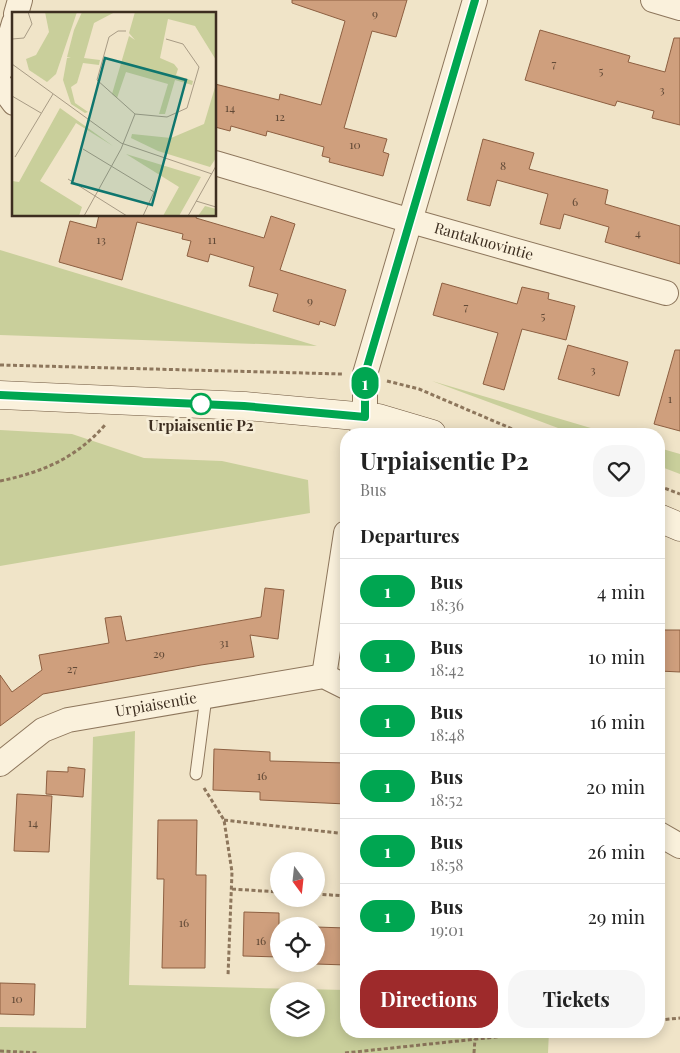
<!DOCTYPE html>
<html lang="en">
<head>
<meta charset="utf-8">
<style>
  :root { --surface:#fff; --page:#f6f6f6; --text:#222; --muted:#767676; --line:#e0e0e0; --accent:#9e2a2b }
  body { margin:0; font-family:"Playfair Display",serif; background:var(--page); color:var(--text); height:100vh; display:flex; flex-direction:column; font-size:19px; white-space:nowrap }
  * { box-sizing:border-box; margin:0 }
  p { font-size:16px; color:var(--muted) }
  .icon { flex:none; width:28px; height:28px; fill:none; stroke:currentColor; stroke-width:2; stroke-linecap:round; stroke-linejoin:round }
  .map { position:relative; flex:1; overflow:hidden }
  .panel { position:absolute; left:340px; top:428px; width:325px; height:610px; display:flex; flex-direction:column; background:var(--surface); border-radius:20px; box-shadow:0 2px 12px #0003 }
  .panel>* { flex:none }
  .badge { padding:0 10px; border-radius:16px; font-size:18px; line-height:32px }
  .needle { width:32px; rotate:165deg }
  .fabs { position:absolute; left:270px; top:852px; display:grid; gap:10px }
  .fabs a { display:grid; place-items:center; width:55px; height:55px; border-radius:50%; background:var(--surface); box-shadow:0 2px 12px #0003; font-size:25px }
  .map>.badge { position:absolute; translate:-50% -50%; box-shadow:0 0 0 2px #fff }
  h2 { padding:0 20px; font-size:19px; line-height:45px }
  .round { display:grid; place-items:center; flex:none; width:52px; height:52px; border-radius:20px; background:var(--page) }
  .overview { display:flex; align-items:center; justify-content:space-between; height:85px; padding:0 20px }
  h1 { font-size:24px; font-weight:700; line-height:38px }
  .button { display:flex; gap:10px; margin-top:auto; padding:10px 20px }
  .button a { flex:1; height:58px; border-radius:20px; background:var(--accent); color:#fff; font-size:20px; font-weight:700; line-height:58px; text-align:center }
  .button a+a { background:var(--page); color:var(--text) }
  ul { padding:0; list-style:none }
  li { display:flex; align-items:center; gap:15px; height:65px; padding:0 20px; border-top:1px solid var(--line) }
  li div { flex:1 }
  li b { display:block; font-size:19px }
  li em { font-style:normal }
  li .badge { min-width:55px; font-weight:700; text-align:center }
  .map>svg:first-child { display:block }
  .green { fill:#c9cf9b; fill-rule:evenodd }
  .building { fill:#cf9f7d; stroke:#8d5f41 }
  .lines { fill:none; stroke-linecap:round; stroke-linejoin:round }
  .lane-casing { stroke:#8d765c; stroke-width:13 }
  .street-casing { stroke:#8d765c; stroke-width:26 }
  .secondary-casing { stroke:#6f573f; stroke-width:29 }
  .path { stroke:#8d765c; stroke-width:3; stroke-dasharray:4 2.5; stroke-linecap:butt }
  .lane { stroke:#faf1dc; stroke-width:11 }
  .street { stroke:#faf1dc; stroke-width:24 }
  .secondary { stroke:#faf1dc; stroke-width:28 }
  .line-casing { stroke:#fff; stroke-width:11 }
  .line { stroke:#00a651; stroke-width:8 }
  .stop-dot { fill:#fff; stroke:#00a651; stroke-width:2.5 }
  .labels { text-anchor:middle; stroke-width:5; stroke-linejoin:round; paint-order:stroke }
  .number-label { font-size:12px; fill:#624a37 }
  .street-label { font-size:15px; fill:#3d2e20; stroke:#f7eed8 }
  .stop-label { font-size:15px; font-weight:bold; fill:#3d2e20; stroke:#f7eed8 }
  .inset-road { fill:none; stroke:#a89b85; stroke-width:1 }
  .view { fill:#0f766e; fill-opacity:0.15; stroke:#0f766e; stroke-width:2.5 }
  .inset-edge { fill:none; stroke:#3d2e20; stroke-width:2.5 }
</style>
</head>
<body>
<div class="map">
<svg width="680" height="1053" viewBox="0 0 680 1053">
  <rect width="100%" height="100%" fill="#f0e4c8"/>
  <path class="green" d="M0,250L317,346L0,335Z
    M432,381L611,434H574Z
    M0,430L72,434L144,458L222,461L308,480L310,513L0,566Z
    M659,448L680,454V474L659,466Z
    M135,731L129,985L346,990V1031H549L548,1053H0V1027L86,1028L93,737ZM279,991H316V1029H279Z"/>
  <path class="building" d="M292,0H407L396,37L372,31L344,128L387,139L383,152L389,154L383,176L329,162L330,158L322,156L324,147L267,131L266,136L231,126L230,131L215,127V84L279,100L280,94L321,105L345,21L292,3Z
    M540,30L630,56L628,62L665,72L674,38H680V125L652,118L654,111L617,101L615,106L525,80Z
    M483,139L534,153L529,169L608,190L605,204L680,226V264L605,242L609,227L564,214L560,229L540,224L548,194L497,180L490,206L467,200Z
    M99,215H197L196,218L264,238L271,216L295,224L280,270L346,290L335,326L320,321L319,325L273,311L278,294L249,286L254,267L210,254L208,262L187,256L191,241L182,239L183,234L137,222L122,280L59,262L70,221L96,228Z
    M442,283L517,304L522,287L549,293L548,299L575,306L566,340L522,329L504,390L483,384L498,333L433,315Z
    M568,345L628,362L619,396L558,379Z
    M675,350H680V431L654,424Z
    M265,588L284,590L278,639L250,635L254,657L201,665L43,694L0,726V675L12,692L42,670L39,655L109,643L105,618L121,616L126,641L261,617Z
    M659,630H680V672L659,671Z
    M214,749L270,752V761L346,763V804L260,800V792L213,790Z
    M68,767L85,769L83,797L46,794L47,771L68,772Z
    M17,794L52,796L49,852L14,851Z
    M158,820H197L196,875H206L205,968H162L164,879H157Z
    M244,912L279,913V957L243,956Z
    M316,927L346,928V965L316,964Z
    M0,983L35,984L34,1015L0,1014Z"/>
  <g class="lines">
    <defs>
      <path id="lane" d="M196,774L206,697"/>
      <g id="street">
        <path d="M653,0L680,8"/>
        <path d="M16,14L20,0"/>
        <path d="M0,71L14,23"/>
        <path d="M0,84L14,103"/>
        <path id="s1" d="M215,163L411,221L666,293"/>
        <path d="M362,434L365,417V374L475,0"/>
        <path d="M324,676L346,533"/>
        <path id="s2" d="M0,764L43,730L68,720L324,676L346,687"/>
        <path d="M659,834L680,846"/>
      </g>
      <path id="secondary" d="M0,395L245,406L378,418L432,434
        M659,518L680,527"/>
    </defs>
    <use href="#lane" class="lane-casing"/>
    <use href="#street" class="street-casing"/>
    <use href="#secondary" class="secondary-casing"/>
    <path class="path" d="M0,365L342,374
      M387,381L419,389L524,434
      M0,481C43,472 76,458 105,425
      M659,486L680,494
      M204,788L224,820L232,872L228,976
      M224,820L346,834
      M232,889L279,892
      M316,894L346,896
      M659,1020L680,1018
      M0,1051L39,1053
      M345,1053L552,1031
      M474,1053L475,1039"/>
    <use href="#lane" class="lane"/>
    <use href="#street" class="street"/>
    <use href="#secondary" class="secondary"/>
  </g>
  <g class="lines">
    <defs>
      <path id="line" d="M0,395L244,406L365,417V374L475,0"/>
    </defs>
    <use href="#line" class="line-casing"/>
    <use href="#line" class="line"/>
  </g>
  <circle class="stop-dot" cx="201" cy="404" r="10"/>
  <g class="labels">
    <g class="number-label">
      <text x="375" y="18">9</text>
      <text x="554" y="68">7</text>
      <text x="601" y="75">5</text>
      <text x="662" y="94">3</text>
      <text x="230" y="112">14</text>
      <text x="280" y="121">12</text>
      <text x="355" y="149">10</text>
      <text x="503" y="170">8</text>
      <text x="575" y="206">6</text>
      <text x="638" y="237">4</text>
      <text x="101" y="244">13</text>
      <text x="212" y="244">11</text>
      <text x="310" y="305">9</text>
      <text x="466" y="311">7</text>
      <text x="543" y="320">5</text>
      <text x="593" y="374">3</text>
      <text x="670" y="403">1</text>
      <text x="224" y="647">31</text>
      <text x="159" y="658">29</text>
      <text x="72" y="673">27</text>
      <text x="262" y="780">16</text>
      <text x="33" y="827">14</text>
      <text x="184" y="927">16</text>
      <text x="261" y="945">16</text>
      <text x="17" y="1003">10</text>
    </g>
    <g class="street-label">
      <text dy="5" stroke="none"><textPath href="#s1" startOffset="280">Rantakuovintie</textPath></text>
      <text dy="5" stroke="none"><textPath href="#s2" startOffset="171">Urpiaisentie</textPath></text>
    </g>
    <g class="stop-label">
      <text x="201" y="431">Urpiaisentie P2</text>
    </g>
  </g>
  <g transform="translate(12 12)">
    <rect width="204" height="204" fill="#f0e4c8"/>
    <path d="M33,0H65L44,62L35,70L17,58L14,47L24,43L37,20ZM70,0H103L82,11L72,46L88,48L87,53L71,51L65,71L59,75L63,91L76,100L73,101L59,92L51,68L55,46L59,45H55L62,18ZM123,0H204V48L183,14L156,7L148,46L162,52L166,57L164,63L181,69L180,73L163,68L153,102H147L156,72L114,60L105,86L100,82L117,24L123,28L117,21ZM204,72V146L198,155L146,139L119,126L120,122L159,126L192,112ZM48,96L101,134L64,111L28,169L70,195L67,204H0V169L7,170ZM114,142L189,165L167,204H151L167,175ZM193,194L204,197V204H186Z" fill="#c9cf9b"/>
    <path class="inset-road" d="M114,19H106L97,25L85,68L123,102L155,105L175,96L187,55L171,32L154,27M0,27L12,26L20,12L16,0M0,52L109,131L200,162M0,84L29,101M71,137L142,180L131,204M3,145L41,82M56,167L115,204M184,189L204,195M72,204L109,137L123,102M176,204L204,154"/>
    <path class="view" d="M93,46L174,68L140,193L60,171Z"/>
    <rect width="204" height="204" class="inset-edge"/>
  </g>
</svg>
<div class="fabs">
<a><svg class="needle" viewBox="-14 -14 28 28"><path d="M0-13l5 13h-10z" fill="#e53935"/><path d="M0 13l5-13h-10z" fill="#767676"/></svg></a>
<a><svg class="icon" aria-label="locate" viewBox="0 0 24 24"><circle cx="12" cy="12" r="6"/><path d="M12 2v4M12 18v4M2 12h4M18 12h4"/></svg></a>
<a><svg class="icon" aria-label="layers" viewBox="0 0 24 24"><path d="M12 4l9 5-9 5-9-5zM3 14l9 5 9-5"/></svg></a>
</div>
<b class="badge" style="left:365px;top:383px;background:#00a651;color:#fff">1</b>
<section class="panel">
<div class="overview"><div><h1>Urpiaisentie P2</h1><p>Bus</p></div><a class="round"><svg class="icon" aria-label="heart" viewBox="0 0 24 24"><path d="M12 20l-8-8c-3-5 5-10 8-4 3-6 11-1 8 4z"/></svg></a></div>
<h2>Departures</h2>
<ul>
<li><span class="badge" style="background:#00a651;color:#fff">1</span><div><b>Bus</b><p>18:36</p></div><em>4 min</em></li>
<li><span class="badge" style="background:#00a651;color:#fff">1</span><div><b>Bus</b><p>18:42</p></div><em>10 min</em></li>
<li><span class="badge" style="background:#00a651;color:#fff">1</span><div><b>Bus</b><p>18:48</p></div><em>16 min</em></li>
<li><span class="badge" style="background:#00a651;color:#fff">1</span><div><b>Bus</b><p>18:52</p></div><em>20 min</em></li>
<li><span class="badge" style="background:#00a651;color:#fff">1</span><div><b>Bus</b><p>18:58</p></div><em>26 min</em></li>
<li><span class="badge" style="background:#00a651;color:#fff">1</span><div><b>Bus</b><p>19:01</p></div><em>29 min</em></li>
</ul>
<div class="button"><a>Directions</a><a>Tickets</a></div>
</section>
</div>
</body>
</html>
